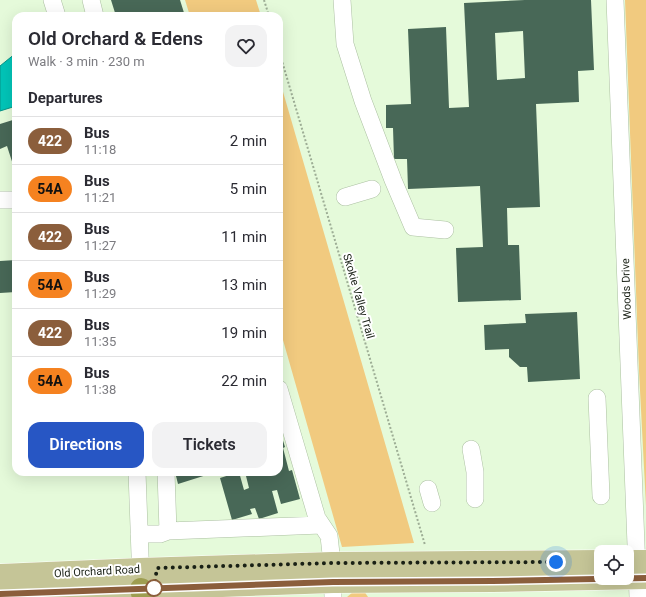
<!DOCTYPE html>
<html lang="en">
<head>
<meta charset="utf-8">
<style>
  :root { --surface:#fff; --page:#f2f2f3; --text:#2b2b33; --muted:#7c7c81; --line:#e1e1e2; --accent:#2756c4 }
  body { margin:0; font-family:Roboto,sans-serif; background:var(--page); color:var(--text); height:100vh; display:flex; flex-direction:column; font-size:15px; white-space:nowrap }
  * { box-sizing:border-box; margin:0 }
  p { font-size:13px; color:var(--muted) }
  .icon { flex:none; width:22px; height:22px; fill:none; stroke:currentColor; stroke-width:2; stroke-linecap:round; stroke-linejoin:round }
  .map { position:relative; flex:1; overflow:hidden }
  .panel { position:absolute; left:12px; top:12px; width:271px; height:464px; display:flex; flex-direction:column; background:var(--surface); border-radius:12px; box-shadow:0 4px 16px #0002 }
  .panel>* { flex:none }
  .badge { padding:0 8px; border-radius:13px; font-size:14px; line-height:26px }
  .buttons { position:absolute; left:594px; top:545px; display:grid; gap:8px }
  .buttons a { display:grid; place-items:center; width:40px; height:40px; border-radius:8px; background:var(--surface); box-shadow:0 4px 16px #0002; font-size:20px }
  .you { position:absolute; width:20px; height:20px; margin:-10px; border:3px solid #fff; border-radius:50%; background:#1a73e8; box-shadow:0 0 0 6px #1a73e833 }
  .map>.badge { position:absolute; translate:-50% -50%; box-shadow:0 0 0 2px #fff }
  h2 { padding:0 16px; font-size:15px; line-height:36px }
  .round { display:grid; place-items:center; flex:none; width:42px; height:42px; border-radius:12px; background:var(--page) }
  .overview { display:flex; align-items:center; justify-content:space-between; height:68px; padding:0 16px }
  h1 { font-size:19px; font-weight:600; line-height:30px }
  .button { display:flex; gap:8px; margin-top:auto; padding:8px 16px }
  .button a { flex:1; height:46px; border-radius:12px; background:var(--accent); color:#fff; font-size:16px; font-weight:600; line-height:46px; text-align:center }
  .button a+a { background:var(--page); color:var(--text) }
  ul { padding:0; list-style:none }
  li { display:flex; align-items:center; gap:12px; height:48px; padding:0 16px; border-top:1px solid var(--line) }
  li div { flex:1 }
  li b { display:block; font-size:15px }
  li em { font-style:normal }
  li .badge { min-width:44px; font-weight:700; text-align:center }
  .map>svg:first-child { display:block }
  .green { fill:#f1ca7f }
  .water { fill:#02c5b8; stroke:#099487 }
  .building { fill:#486857; fill-rule:evenodd }
  .lines { fill:none; stroke-linecap:round; stroke-linejoin:round }
  .minor-casing { stroke:#acc0a2; stroke-width:18 }
  .major-casing { stroke:#fff; stroke-width:23 }
  .highway-casing { stroke:#fff; stroke-width:23 }
  .path { stroke:#9dad95; stroke-width:2; stroke-dasharray:2 2; stroke-linecap:butt }
  .minor { stroke:#fff; stroke-width:17 }
  .major { stroke:#c5c597; stroke-width:22 }
  .highway { stroke:#9e9e51; stroke-width:22 }
  .line-casing { stroke:#fff; stroke-width:9 }
  .line { stroke:#8b5e3c; stroke-width:6 }
  .walk { stroke:#192015; stroke-width:4; stroke-dasharray:0 7.2 }
  .stop-dot { fill:#fff; stroke:#8b5e3c; stroke-width:2 }
  .labels { text-anchor:middle; stroke-width:4; stroke-linejoin:round; paint-order:stroke }
  .street-label { font-size:11px; fill:#192015; stroke:#fff }
</style>
</head>
<body>
<div class="map">
<svg width="646" height="597" viewBox="0 0 646 597">
  <rect width="100%" height="100%" fill="#e5fada"/>
  <path class="green" d="M185,0H256L261,16H190Z
    M625,0H646V506L639,371Z
    M279,78L414,543L342,547L279,326Z
    M364,591L368,597H347L353,592Z"/>
  <path class="water" d="M16,53V106L0,111V66Z"/>
  <path class="building" d="M111,0H180L185,16H116Z
    M525,0H591L594,70L578,71L579,102L536,104L540,207L507,208L508,245H519L521,300L458,302L456,248L483,247L480,186L408,189L407,159H394L393,128H386V105L411,104L408,29L446,27L449,108L469,107L464,3ZM523,31L525,78L497,80L495,33Z
    M16,119V174L7,146L0,149V124Z
    M16,260V292L0,293V261Z
    M577,312L580,379L528,382L527,367H520L509,357V349L485,350L484,325L526,323L525,314Z
    M279,428L285,447L283,448L289,471L292,470L300,499L281,504L277,490L272,491L278,513L259,519L255,508L250,509L252,514L232,520L220,478L239,472L244,490L249,488L245,472H279Z
    M175,472H216L178,484Z"/>
  <g class="lines">
    <defs>
      <path id="minor" d="M52,0L57,16
        M91,0L95,16
        M342,0L345,44L363,101L393,180L413,227L445,230
        M615,0L638,597
        M345,197L372,189
        M0,200H16
        M279,389L317,518L329,536L332,563L333,597
        M597,398L601,496
        M471,449L475,472V499
        M137,472L141,582
        M166,472L168,531L321,525
        M428,489L432,503
        M139,534H160L168,531"/>
      <path id="major" d="M627,561H646
        M0,575L140,569L332,563L601,561
        M0,594L333,582L492,581L646,578"/>
      <path id="highway" d="M141,589L143,597"/>
    </defs>
    <use href="#minor" class="minor-casing"/>
    <use href="#major" class="major-casing"/>
    <use href="#highway" class="highway-casing"/>
    <path class="path" d="M264,0L269,16
      M279,51L425,545"/>
    <use href="#minor" class="minor"/>
    <use href="#major" class="major"/>
    <use href="#highway" class="highway"/>
  </g>
  <g class="lines">
    <defs>
      <path id="line" d="M0,594L333,582L492,581L646,578"/>
    </defs>
    <use href="#line" class="line-casing"/>
    <use href="#line" class="line"/>
    <path class="walk" d="M154,588L157,568L332,563L556,562"/>
  </g>
  <circle class="stop-dot" cx="154" cy="588" r="8"/>
  <g class="labels">
    <g class="street-label">
      <text transform="translate(626 289) rotate(-92)" y="4">Woods Drive</text>
      <text transform="translate(359 296) rotate(74)" y="4">Skokie Valley Trail</text>
      <text transform="translate(97 571) rotate(-3)" y="4">Old Orchard Road</text>
    </g>
  </g>
</svg>
<div class="buttons">
<a><svg class="icon" aria-label="locate" viewBox="0 0 24 24"><circle cx="12" cy="12" r="6"/><path d="M12 2v4M12 18v4M2 12h4M18 12h4"/></svg></a>
</div>
<div class="you" style="left:556px;top:562px"></div>
<section class="panel">
<div class="overview"><div><h1>Old Orchard &amp; Edens</h1><p>Walk · 3 min · 230 m</p></div><a class="round"><svg class="icon" aria-label="heart" viewBox="0 0 24 24"><path d="M12 20l-8-8c-3-5 5-10 8-4 3-6 11-1 8 4z"/></svg></a></div>
<h2>Departures</h2>
<ul>
<li><span class="badge" style="background:#8b5e3c;color:#fff">422</span><div><b>Bus</b><p>11:18</p></div><em>2 min</em></li>
<li><span class="badge" style="background:#f58220;color:#111">54A</span><div><b>Bus</b><p>11:21</p></div><em>5 min</em></li>
<li><span class="badge" style="background:#8b5e3c;color:#fff">422</span><div><b>Bus</b><p>11:27</p></div><em>11 min</em></li>
<li><span class="badge" style="background:#f58220;color:#111">54A</span><div><b>Bus</b><p>11:29</p></div><em>13 min</em></li>
<li><span class="badge" style="background:#8b5e3c;color:#fff">422</span><div><b>Bus</b><p>11:35</p></div><em>19 min</em></li>
<li><span class="badge" style="background:#f58220;color:#111">54A</span><div><b>Bus</b><p>11:38</p></div><em>22 min</em></li>
</ul>
<div class="button"><a>Directions</a><a>Tickets</a></div>
</section>
</div>
</body>
</html>
